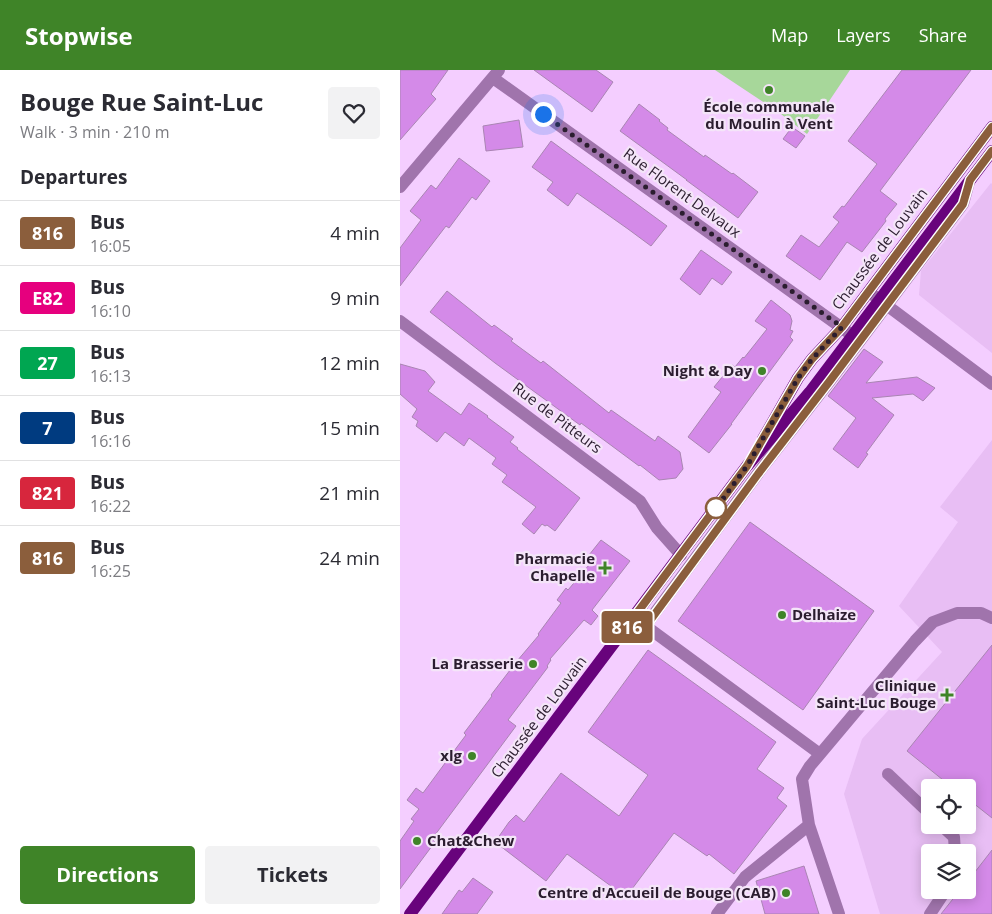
<!DOCTYPE html>
<html lang="en">
<head>
<meta charset="utf-8">
<style>
  :root { --surface:#fff; --page:#f2f2f3; --text:#2b2b33; --muted:#7c7c81; --line:#e1e1e2; --accent:#3f8428 }
  body { margin:0; font-family:"Open Sans",sans-serif; background:var(--page); color:var(--text); height:100vh; display:flex; flex-direction:column; font-size:19px; white-space:nowrap }
  * { box-sizing:border-box; margin:0 }
  p { font-size:16px; color:var(--muted) }
  .icon { flex:none; width:28px; height:28px; fill:none; stroke:currentColor; stroke-width:2; stroke-linecap:round; stroke-linejoin:round }
  .map { position:relative; flex:1; overflow:hidden }
  .panel { display:flex; flex-direction:column; background:var(--surface); width:400px }
  .panel>* { flex:none }
  .badge { padding:0 10px; border-radius:4px; font-size:18px; line-height:32px }
  .fabs { position:absolute; left:521px; top:709px; display:grid; gap:10px }
  .fabs a { display:grid; place-items:center; width:55px; height:55px; border-radius:5px; background:var(--surface); box-shadow:0 2px 12px #0003; font-size:25px }
  .you { position:absolute; width:25px; height:25px; margin:-12px; border:4px solid #fff; border-radius:50%; background:#1a73e8; box-shadow:0 0 0 8px #1a73e833 }
  .map>.badge { position:absolute; translate:-50% -50%; box-shadow:0 0 0 2px #fff }
  h2 { padding:0 20px; font-size:19px; line-height:45px }
  .round { display:grid; place-items:center; flex:none; width:52px; height:52px; border-radius:5px; background:var(--page) }
  .summary { display:flex; align-items:center; justify-content:space-between; height:85px; padding:0 20px }
  h1 { font-size:24px; font-weight:700; line-height:38px }
  .action { display:flex; gap:10px; margin-top:auto; padding:10px 20px }
  .action a { flex:1; height:58px; border-radius:5px; background:var(--accent); color:#fff; font-size:20px; font-weight:700; line-height:58px; text-align:center }
  .action a+a { background:var(--page); color:var(--text) }
  ul { padding:0; list-style:none }
  li { display:flex; align-items:center; gap:15px; height:65px; padding:0 20px; border-top:1px solid var(--line) }
  li div { flex:1 }
  li b { display:block; font-size:19px }
  li em { font-style:normal }
  li .badge { min-width:55px; font-weight:700; text-align:center }
  header { display:flex; align-items:center; gap:30px; box-sizing:border-box; height:70px; padding:0 25px; background:var(--accent); color:#fff }
  header strong { font-size:24px }
  nav { display:flex; gap:28px; margin-inline-start:auto; font-size:18px }
  main { display:flex; flex:1; min-height:0 }
  .map>svg:first-child { display:block }
  .built { fill:#e8bef4; fill-rule:evenodd }
  .green { fill:#a7d79a }
  .building { fill:#d48ae8; stroke:#a985b2 }
  .lines { fill:none; stroke-linecap:round; stroke-linejoin:round }
  .minor { stroke:#a074ac; stroke-width:12 }
  .major { stroke:#68037c; stroke-width:12 }
  .line-casing { stroke:#fff; stroke-width:11 }
  .line { stroke:#8b5e3c; stroke-width:8 }
  .walk { stroke:#2b1d2f; stroke-width:5; stroke-dasharray:0 9 }
  .poi-dot { fill:#3f8428; stroke:#f4e5f8; stroke-width:2 }
  .stop-dot { fill:#fff; stroke:#8b5e3c; stroke-width:2.5 }
  .labels { text-anchor:middle; stroke-width:4.5; stroke-linejoin:round; paint-order:stroke }
  .poi-label { font-size:15px; font-weight:bold; fill:#2b1d2f; stroke:#f4e5f8; text-anchor:end }
  .street-label { font-size:15px; fill:#2b1d2f; stroke:#f4e5f8 }
</style>
</head>
<body>
<header>
<strong>Stopwise</strong>
<nav><a>Map</a><a>Layers</a><a>Share</a></nav>
</header>
<main>
<section class="panel">
<div class="summary"><div><h1>Bouge Rue Saint-Luc</h1><p>Walk · 3 min · 210 m</p></div><a class="round"><svg class="icon" aria-label="heart" viewBox="0 0 24 24"><path d="M12 20l-8-8c-3-5 5-10 8-4 3-6 11-1 8 4z"/></svg></a></div>
<h2>Departures</h2>
<ul>
<li><span class="badge" style="background:#8b5e3c;color:#fff">816</span><div><b>Bus</b><p>16:05</p></div><em>4 min</em></li>
<li><span class="badge" style="background:#e6007e;color:#fff">E82</span><div><b>Bus</b><p>16:10</p></div><em>9 min</em></li>
<li><span class="badge" style="background:#00a651;color:#fff">27</span><div><b>Bus</b><p>16:13</p></div><em>12 min</em></li>
<li><span class="badge" style="background:#003b80;color:#fff">7</span><div><b>Bus</b><p>16:16</p></div><em>15 min</em></li>
<li><span class="badge" style="background:#d7263d;color:#fff">821</span><div><b>Bus</b><p>16:22</p></div><em>21 min</em></li>
<li><span class="badge" style="background:#8b5e3c;color:#fff">816</span><div><b>Bus</b><p>16:25</p></div><em>24 min</em></li>
</ul>
<div class="action"><a>Directions</a><a>Tickets</a></div>
</section>
<div class="map">
<svg width="592" height="844" viewBox="0 0 592 844">
  <rect width="100%" height="100%" fill="#f4ceff"/>
  <path class="built" d="M591,113L592,114V283L519,225L521,201Z
    M592,370V844H480L444,724L462,669L542,582L499,536L558,452L540,437ZM530,718H568V755H530ZM530,782H568V820H530Z"/>
  <path class="green" d="M315,0H450L407,64L377,41Z"/>
  <path class="building" d="M0,0H48L31,24L36,29L0,70Z
    M134,0H196L213,12L192,42Z
    M502,0H571L480,121L497,134L485,149L486,151L462,182L447,172L420,210L386,186L401,165L419,177L439,152L433,147L442,136L444,137L477,94L448,71Z
    M239,34L260,50L259,51L268,58L267,60L304,87L305,85L332,104L333,103L358,122L338,148L286,110H287L220,61Z
    M119,50L123,77L86,81L83,56Z
    M392,57L405,66L396,78L383,69Z
    M151,71L267,156L251,176L228,159L177,123L168,136L147,120L153,112L132,97Z
    M59,88L90,111L76,130L72,127L49,158L46,156L0,216V178L21,150L10,141L31,115L36,119Z
    M301,180L332,202L322,215L312,208L300,225L280,209Z
    M47,221L92,257L94,255L113,269L111,271L141,293L143,291L209,343L211,340L255,371L258,366L280,382L283,399L276,408L259,410L240,395L239,396L181,353L180,355L95,293L30,242Z
    M371,230L390,245L392,251L390,260L393,261L390,267L393,270L331,354H332L309,383L288,367L321,322L314,317L332,295L335,297L343,287L344,288L367,259L355,251Z
    M464,279L483,292L466,313L517,307L535,318L523,331L513,324L472,328L494,345L466,383L468,384L458,398L433,379L456,348L428,326Z
    M0,294L25,301L35,312L28,321L61,345L69,333L88,346L87,347L114,367L110,372L118,378L117,379L180,428L155,461L147,455L145,456L142,454L134,464L122,454L136,437L102,412L107,405L92,394L96,388L69,368L64,376L45,362L37,372L16,356L18,351L12,347L17,339L0,324Z
    M350,452L474,541L403,640L278,551Z
    M201,470L230,491L192,540L198,546L191,555L184,550L150,589L151,590L147,596L148,597L108,650L116,656L32,769L35,772L0,819V771L14,751L11,749L19,739L7,730L16,718L23,723L51,685L66,665L64,663L92,626L91,625L117,591L139,565L138,564L161,533L157,530L166,518L168,520L194,489L189,485Z
    M592,575V748L568,729V718H553L507,681Z
    M248,580L376,672L357,699L384,718L377,728L387,736L334,804L309,784L307,786L274,763L226,827L167,784L146,811L95,772L109,752L116,745L124,752L161,703L219,746L248,705L188,662Z
    M592,780V844H541L560,820H568V811Z
    M404,796L419,844H365L356,811Z
    M73,808L93,822L77,844H42L59,820L62,822Z"/>
  <g class="lines">
    <path class="minor" d="M93,8L449,263
      M0,117L99,0
      M469,222L592,314
      M0,251L240,431L257,458L281,485
      M239,551L420,684
      M223,563L246,555L362,398L429,312L563,134L569,112
      M488,704L530,744
      M541,755L554,767L555,782
      M317,844L345,807L409,755
      M439,844L409,755L402,709L410,696L515,571L533,552L557,543H581L592,548
      M530,844L546,820"/>
    <path class="major" d="M363,369L398,308L412,289L442,257L592,57
      M10,844L347,396L410,322L592,81"/>
  </g>
  <g class="lines">
    <defs>
      <path id="line" d="M592,57L442,257L412,289L398,308L347,396L222,563L246,556L358,404L429,312L563,134L570,110L592,81"/>
    </defs>
    <use href="#line" class="line-casing"/>
    <use href="#line" class="line"/>
    <path class="walk" d="M143,44L442,257L412,289L398,308L347,396L314,441L316,438"/>
  </g>
  <g class="poi-dot">
    <circle cx="369" cy="20" r="5"/>
    <circle cx="362" cy="301" r="5"/>
    <path d="M202.5 490.5h5v5h5v5h-5v5h-5v-5h-5v-5h5z"/>
    <circle cx="382" cy="545" r="5"/>
    <circle cx="133" cy="594" r="5"/>
    <path d="M544.5 617.5h5v5h5v5h-5v5h-5v-5h-5v-5h5z"/>
    <circle cx="72" cy="686" r="5"/>
    <circle cx="17" cy="771" r="5"/>
    <circle cx="386" cy="823" r="5"/>
  </g>
  <circle class="stop-dot" cx="316" cy="438" r="10"/>
  <g class="labels">
    <g class="poi-label">
      <text x="369" y="42" text-anchor="middle">École communale<tspan x="369" dy="17">du Moulin à Vent</tspan></text>
      <text x="352" y="306">Night &amp; Day</text>
      <text x="195" y="494">Pharmacie<tspan x="195" dy="17">Chapelle</tspan></text>
      <text x="392" y="550" text-anchor="start">Delhaize</text>
      <text x="123" y="599">La Brasserie</text>
      <text x="536" y="621">Clinique<tspan x="536" dy="17">Saint-Luc Bouge</tspan></text>
      <text x="62" y="691">xlg</text>
      <text x="27" y="776" text-anchor="start">Chat&amp;Chew</text>
      <text x="376" y="828">Centre d'Accueil de Bouge (CAB)</text>
    </g>
    <g class="street-label">
      <text transform="translate(282 123) rotate(36)" y="5">Rue Florent Delvaux</text>
      <text transform="translate(480 179) rotate(-53)" y="5">Chaussée de Louvain</text>
      <text transform="translate(157 348) rotate(37)" y="5">Rue de Pitteurs</text>
      <text transform="translate(139 647) rotate(-53)" y="5">Chaussée de Louvain</text>
    </g>
  </g>
</svg>
<div class="fabs">
<a><svg class="icon" aria-label="locate" viewBox="0 0 24 24"><circle cx="12" cy="12" r="6"/><path d="M12 2v4M12 18v4M2 12h4M18 12h4"/></svg></a>
<a><svg class="icon" aria-label="layers" viewBox="0 0 24 24"><path d="M12 4l9 5-9 5-9-5zM3 14l9 5 9-5"/></svg></a>
</div>
<div class="you" style="left:143px;top:44px"></div>
<b class="badge" style="left:227px;top:557px;background:#8b5e3c;color:#fff">816</b>
</div>
</main>
</body>
</html>
